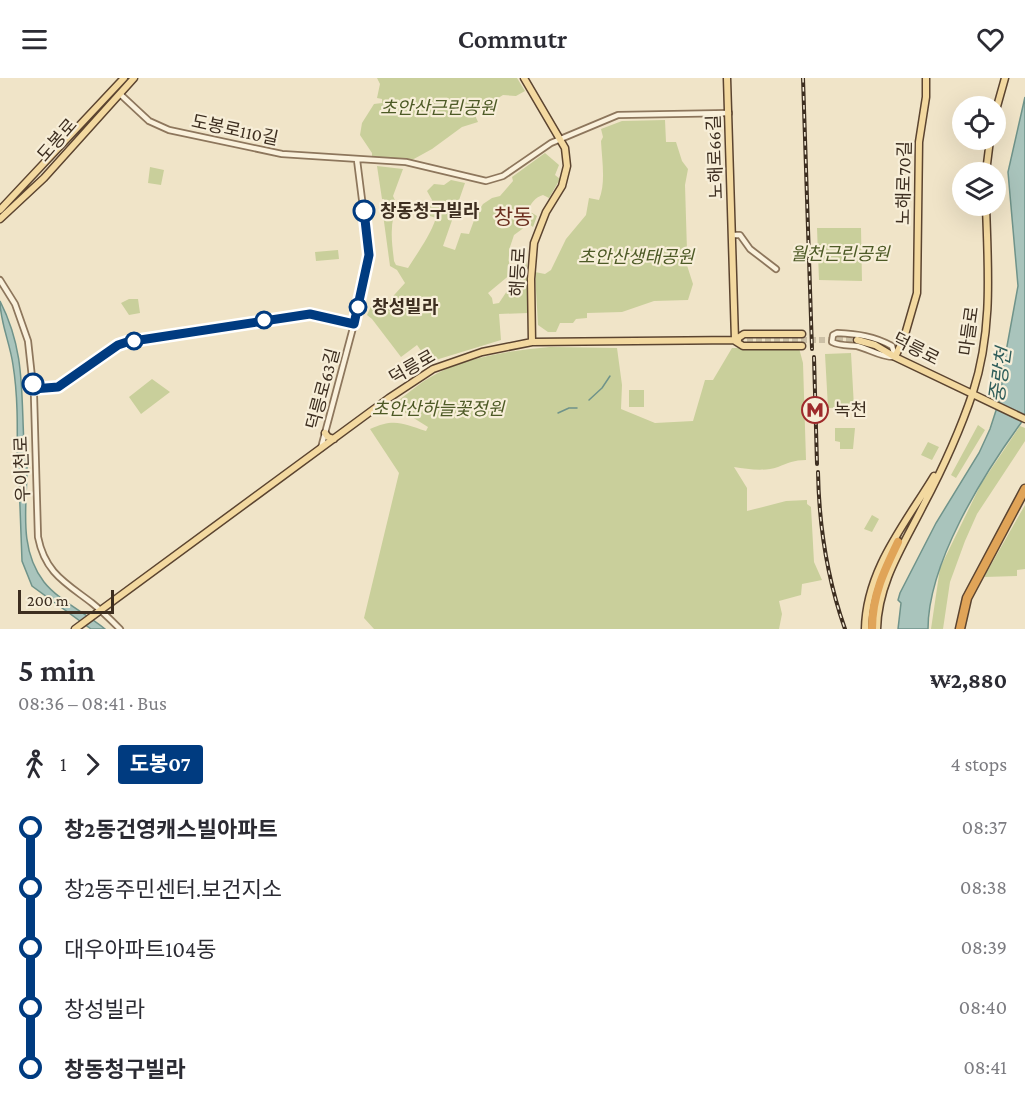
<!DOCTYPE html>
<html lang="en">
<head>
<meta charset="utf-8">
<style>
  :root { --surface:#fff; --page:#f2f2f3; --text:#2b2b33; --muted:#7c7c81 }
  body { margin:0; font-family:"Crimson Pro","Noto Sans KR",serif; background:var(--page); color:var(--text); height:100vh; display:flex; flex-direction:column; font-size:22px; white-space:nowrap }
  * { box-sizing:border-box; margin:0 }
  p { font-size:20px; color:var(--muted) }
  .icon { flex:none; width:33px; height:33px; fill:none; stroke:currentColor; stroke-width:2; stroke-linecap:round; stroke-linejoin:round }
  .map { position:relative; height:551px; overflow:hidden }
  .side { display:flex; flex-direction:column; background:var(--surface); flex:1 }
  .side>* { flex:none }
  .badge { padding:0 12px; border-radius:4px; font-size:21px; line-height:39px }
  .fabs { position:absolute; left:952px; top:18px; display:grid; gap:12px }
  .fabs a { display:grid; place-items:center; width:54px; height:54px; border-radius:50%; background:var(--surface); box-shadow:0 6px 24px #0002; font-size:30px }
  .scale { position:absolute; left:18px; bottom:15px; width:96px; box-sizing:border-box; padding-left:6px; border:3px solid #3d2e20; border-top:0; font-size:16px; line-height:21px; white-space:nowrap; color:#3d2e20; -webkit-text-stroke:4px #f7eed8; paint-order:stroke }
  .map>.badge { position:absolute; translate:-50% -50%; box-shadow:0 0 0 3px #fff }
  .legs { display:flex; align-items:center; gap:9px; height:66px; padding:0 18px; font-size:20px }
  .legs p { margin-inline-start:auto }
  .head { display:flex; align-items:center; justify-content:space-between; height:102px; padding:0 18px }
  h1 { font-size:33px; font-weight:600; line-height:45px }
  ul { padding:0 18px; list-style:none }
  li { display:flex; align-items:center; gap:21px; height:60px; font-size:22px }
  li i { display:grid; place-items:center; width:9px; height:100%; margin:0 8px; background:currentColor }
  li i::after { content:''; width:15px; height:15px; margin:-8px; border:4px solid; border-radius:50%; background:var(--surface) }
  li p { margin-inline-start:auto }
  li:first-child i { background:linear-gradient(#0000 50%,currentColor 0) }
  li:last-child i { background:linear-gradient(currentColor 50%,#0000 0) }
  header { display:flex; justify-content:space-between; align-items:center; height:78px; padding:0 18px; background:var(--surface); font-size:27px; font-weight:600 }
  .map>svg:first-child { display:block }
  .green { fill:#c9cf9b }
  .water { fill:#a9c4bc; stroke:#6f938a; stroke-width:1.5 }
  .lines { fill:none; stroke-linecap:round; stroke-linejoin:round }
  .stream { stroke:#6f938a; stroke-width:1.5 }
  .major-tunnel { stroke:#ccc0a6; stroke-width:6; stroke-dasharray:6 3; stroke-linecap:butt }
  .highway-tunnel { stroke:#ccc0a6; stroke-width:8; stroke-dasharray:8 4; stroke-linecap:butt }
  .minor-casing { stroke:#8d765c; stroke-width:8 }
  .major-casing { stroke:#5b4430; stroke-width:9 }
  .highway-casing { stroke:#5b4430; stroke-width:11 }
  .minor { stroke:#faf1dc; stroke-width:4.5 }
  .major { stroke:#f3d9a0; stroke-width:6 }
  .highway { stroke:#e0a458; stroke-width:8 }
  .rail-casing { stroke:#3d2e20; stroke-width:4 }
  .rail { stroke:#f7eed8; stroke-width:1.5; stroke-dasharray:4.5; stroke-linecap:butt }
  .line-1-casing { stroke:#fff; stroke-width:14 }
  .line-1 { stroke:#003b80; stroke-width:9 }
  .stop-1-dot { fill:#fff; stroke:#003b80; stroke-width:3 }
  .labels { text-anchor:middle; stroke-width:4.5; stroke-linejoin:round; paint-order:stroke }
  .park-label { font-size:18px; font-style:italic; fill:#4d5a26; stroke:#f7eed8 }
  .street-label { font-size:18px; fill:#3d2e20; stroke:#f7eed8 }
  .stop-label { font-size:18px; font-weight:bold; fill:#3d2e20; stroke:#f7eed8; text-anchor:start }
  .poi-label { font-size:18px; fill:#3d2e20; stroke:#f7eed8; text-anchor:start }
  .water-label { font-size:20px; font-style:italic; fill:#2f5d5a; stroke:#f7eed8 }
  .quarter-label { font-size:21px; fill:#6b2e1e; stroke:#f7eed8 }
</style>
</head>
<body>
<header><svg class="icon" aria-label="menu" viewBox="0 0 24 24"><path d="M4 6h16M4 12h16M4 18h16"/></svg>Commutr<svg class="icon" aria-label="heart" viewBox="0 0 24 24"><path d="M12 20l-8-8c-3-5 5-10 8-4 3-6 11-1 8 4z"/></svg></header>
<div class="map">
<svg width="1025" height="551" viewBox="0 0 1025 551">
  <rect width="100%" height="100%" fill="#f0e4c8"/>
  <path class="green" d="M377,0H517L525,13L516,18L503,17L474,35L478,44L462,49L432,71L412,82L372,79V75L360,57L362,45L374,26L382,25V21L377,20L380,6Z
    M665,42L666,64H676L682,83L688,91L685,107L687,173L684,178L693,206L688,222L654,223L622,234L587,235V240L576,241L573,245H560L556,254H548L538,247L535,194L545,196L551,192L566,161L586,137L589,120L599,122C606,105 602,83 601,63L603,59L601,51L622,43Z
    M545,75L559,87L555,97L560,101L549,120L543,117C536,119 529,126 529,133L537,138L533,149L529,146L514,157L509,172V189L514,190L526,182L527,189L517,191L488,215L492,220L493,226L499,225L519,195L527,192L528,235L499,236L501,262L429,284L417,267L401,279L372,241L367,237L376,218L386,226L405,205L397,192L390,188L382,129L386,127L384,121H382L377,88L403,91L393,118C402,135 392,135 392,150C391,161 393,173 394,183L396,187L408,190C418,174 430,158 436,140L427,137L432,122L427,113L434,106L444,107L451,102L465,105L443,168L455,172L461,155L469,156L476,137L483,126L492,120L500,118L513,103L512,99Z
    M150,89L164,92L161,107L148,105Z
    M817,150H861L862,203L819,202Z
    M338,172L339,181L316,183L315,174Z
    M129,221H138L140,235L129,237L121,225Z
    M550,269L617,270L622,307L621,331L655,345L693,343L705,302H713L732,270H799L803,285L806,382C794,382 788,385 778,389C763,394 748,391 734,389L747,410V433L786,423L807,422V426L811,429L814,484L822,502L802,506L801,517L779,523L782,536L779,551H374L364,540L399,395L370,351C394,340 402,345 426,353L428,349L404,334L395,325C406,317 417,307 429,300C461,280 512,272 550,269Z
    M851,275L854,329L828,330L825,276Z
    M152,301L170,314L141,336L129,319Z
    M629,312H644V329H629Z
    M978,347L985,352L956,400L951,397Z
    M1020,348L1025,350V363L977,436L965,463L950,504L943,551H931L940,490L981,406Z
    M835,350H855L853,371H840V364L835,363Z
    M928,364L939,369L932,382L921,377Z
    M1025,427V491L1017,492V498L984,499Z
    M872,437L879,441L872,454L864,451Z"/>
  <path class="water" d="M1025,19V335L1021,345C983,397 928,485 928,551H898L901,525L898,522L900,515L936,445L979,375L990,351L1001,317L1003,290L1018,208L1008,94Z
    M0,223C25,272 21,313 24,366C25,373 26,381 27,389C27,428 18,470 44,504C58,522 87,536 105,551H91L32,508L22,483L19,402L17,399C17,362 19,324 13,287C10,265 0,244 0,223Z"/>
  <g class="lines">
    <path class="stream" d="M589,322L602,310L610,298
      M558,335L569,330H577"/>
    <path class="major-tunnel" d="M738,262H857"/>
    <path class="highway-tunnel" d="M898,464L925,418"/>
    <defs>
      <path id="minor" d="M120,16L149,43L169,52L282,76L406,84L486,103L503,98L551,65L618,37L729,35
        M733,157H740L750,171L776,191
        M0,202L15,226L28,263L34,318L38,459C45,495 66,505 92,525C102,533 111,542 120,551
        M837,255C857,256 874,258 892,268L895,279C883,280 869,271 857,268C848,267 840,268 832,264L833,257Z
        M321,370L354,246L369,177L357,82"/>
      <path id="major" d="M524,0L565,70L567,88L562,108L546,134L534,165L531,201L532,264
        M727,0L735,262
        M996,32L1005,0
        M986,94L990,62
        M0,132L124,0
        M0,141L44,100L134,0
        M735,262L744,256H802
        M857,262L875,267L895,279L1025,341
        M735,263L743,268H802
        M895,279L904,260L917,215L919,64L926,19V0
        M325,355L328,359L334,361
        M75,551L389,320L433,291L482,274L532,264L738,262
        M865,551C866,492 905,446 934,398
        M877,551C878,505 903,468 923,428C942,392 960,353 973,314C993,252 988,191 986,128"/>
      <path id="highway" d="M872,551C872,518 884,493 898,464
        M960,551L967,520L1025,411"/>
    </defs>
    <use href="#minor" class="minor-casing"/>
    <use href="#major" class="major-casing"/>
    <use href="#highway" class="highway-casing"/>
    <use href="#minor" class="minor"/>
    <use href="#major" class="major"/>
    <use href="#highway" class="highway"/>
    <defs>
      <path id="rail" d="M803,0L812,271
        M814,279L817,386
        M818,394C819,448 827,500 845,551"/>
    </defs>
    <use href="#rail" class="rail-casing"/>
    <use href="#rail" class="rail"/>
  </g>
  <g class="lines">
    <defs>
      <path id="line-1" d="M33,306V311L58,309L118,267L127,264L310,236L354,246L369,177L364,133"/>
    </defs>
    <use href="#line-1" class="line-1-casing"/>
    <use href="#line-1" class="line-1"/>
  </g>
  <defs>
    <symbol id="metro-ring" viewBox="-11 -11 22 22"><circle r="9.5" fill="#f7eed8" stroke="#9e2a2b" stroke-width="1.5"/><path d="M-5.5 5V-5H-3L0 0L3-5H5.5V5H3V-.5L0 4L-3-.5V5Z" fill="#9e2a2b"/></symbol>
  </defs>
  <g fill-rule="evenodd">
    <use href="#metro-ring" x="800" y="317" width="30" height="30"/>
  </g>
  <g class="stop-1-dot">
    <circle cx="364" cy="133" r="10"/>
    <circle cx="358" cy="229" r="8"/>
    <circle cx="264" cy="242" r="8"/>
    <circle cx="134" cy="263" r="8"/>
    <circle cx="33" cy="306" r="10"/>
  </g>
  <g class="labels">
    <g class="park-label">
      <text x="438" y="36">초안산근린공원</text>
      <text x="840" y="182">월천근린공원</text>
      <text x="636" y="185">초안산생태공원</text>
      <text x="438" y="337">초안산하늘꽃정원</text>
    </g>
    <g class="street-label">
      <text transform="translate(235 52) rotate(12)" y="6">도봉로110길</text>
      <text transform="translate(57 62) rotate(-49)" y="6">도봉로</text>
      <text transform="translate(715 79) rotate(-92)" y="6">노해로66길</text>
      <text transform="translate(904 105) rotate(-89)" y="6">노해로70길</text>
      <text transform="translate(518 194) rotate(-87)" y="6">해등로</text>
      <text transform="translate(969 253) rotate(-82)" y="6">마들로</text>
      <text transform="translate(916 271) rotate(27)" y="6">덕릉로</text>
      <text transform="translate(412 289) rotate(-30)" y="6">덕릉로</text>
      <text transform="translate(323 311) rotate(-75)" y="6">덕릉로63길</text>
      <text transform="translate(22 391) rotate(-92)" y="6">우이천로</text>
    </g>
    <g class="stop-label">
      <text x="380" y="139">창동청구빌라</text>
      <text x="372" y="235">창성빌라</text>
    </g>
    <g class="poi-label">
      <text x="834" y="338">녹천</text>
    </g>
    <g class="water-label">
      <text transform="translate(1000 297) rotate(-82)" y="7">중랑천</text>
    </g>
    <g class="quarter-label">
      <text x="513" y="146">창동</text>
    </g>
  </g>
</svg>
<div class="fabs">
<a><svg class="icon" aria-label="locate" viewBox="0 0 24 24"><circle cx="12" cy="12" r="6"/><path d="M12 2v4M12 18v4M2 12h4M18 12h4"/></svg></a>
<a><svg class="icon" aria-label="layers" viewBox="0 0 24 24"><path d="M12 4l9 5-9 5-9-5zM3 14l9 5 9-5"/></svg></a>
</div>
<div class="scale">200 m</div>
</div>
<section class="side">
<div class="head"><div><h1>5 min</h1><p>08:36 – 08:41 · Bus</p></div><b>₩2,880</b></div>
<div class="legs"><svg class="icon" aria-label="walk" viewBox="0 0 24 24"><circle cx="13" cy="4" r="2"/><path d="M13 8l-2 6 4 7M11 14l-3 7M7 12l3-4h3l4 4"/></svg>1<svg class="icon" aria-label="forward" viewBox="0 0 24 24"><path d="M9 5l7 7-7 7"/></svg><b class="badge" style="background:#003b80;color:#fff">도봉07</b><p>4 stops</p></div>
<ul>
<li><i style="color:#003b80"></i><b>창2동건영캐스빌아파트</b><p>08:37</p></li>
<li><i style="color:#003b80"></i><span>창2동주민센터.보건지소</span><p>08:38</p></li>
<li><i style="color:#003b80"></i><span>대우아파트104동</span><p>08:39</p></li>
<li><i style="color:#003b80"></i><span>창성빌라</span><p>08:40</p></li>
<li><i style="color:#003b80"></i><b>창동청구빌라</b><p>08:41</p></li>
</ul>
</section>
</body>
</html>
